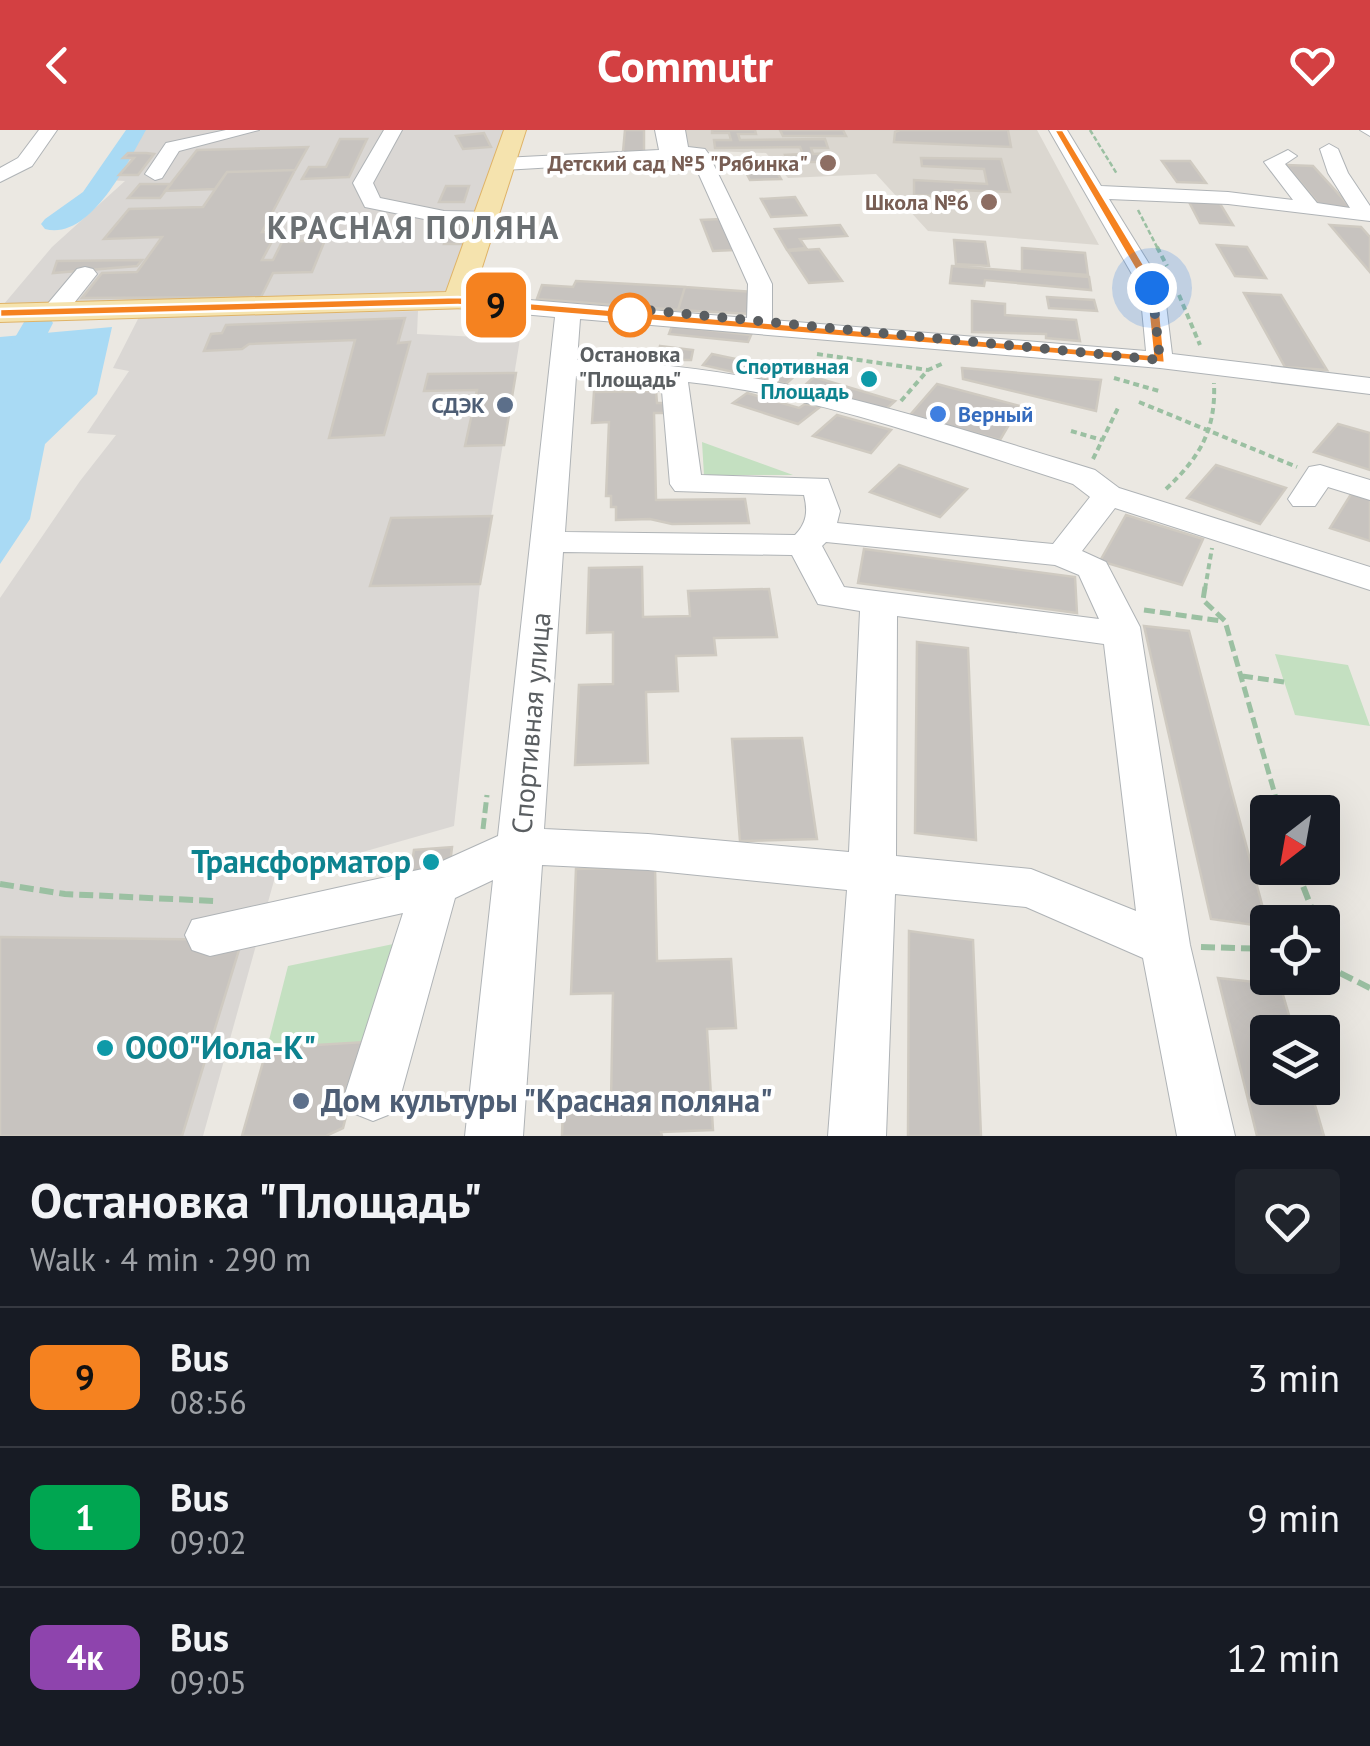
<!DOCTYPE html>
<html lang="en">
<head>
<meta charset="utf-8">
<style>
  :root { --surface:#171b24; --page:#20242c; --text:#f1f3f6; --muted:#9ea1a6; --line:#363941; --accent:#d34042 }
  body { margin:0; font-family:"PT Sans",sans-serif; background:var(--page); color:var(--text); height:100vh; display:flex; flex-direction:column; font-size:38px; white-space:nowrap }
  * { box-sizing:border-box; margin:0 }
  p { font-size:32px; color:var(--muted) }
  .icon { flex:none; width:55px; height:55px; fill:none; stroke:currentColor; stroke-width:2; stroke-linecap:round; stroke-linejoin:round }
  .map { position:relative; height:1006px; overflow:hidden }
  .details { display:flex; flex-direction:column; background:var(--surface); flex:1 }
  .details>* { flex:none }
  .badge { padding:0 20px; border-radius:15px; font-size:35px; line-height:65px }
  .needle { width:65px; rotate:211deg }
  .tools { position:absolute; left:1250px; top:665px; display:grid; gap:20px }
  .tools a { display:grid; place-items:center; width:90px; height:90px; border-radius:10px; background:var(--surface); box-shadow:0 10px 40px #0002; font-size:50px }
  .you { position:absolute; width:50px; height:50px; margin:-25px; border:8px solid #fff; border-radius:50%; background:#1a73e8; box-shadow:0 0 0 15px #1a73e833 }
  .map>.badge { position:absolute; translate:-50% -50%; box-shadow:0 0 0 5px #fff }
  .round { display:grid; place-items:center; flex:none; width:105px; height:105px; border-radius:10px; background:var(--page) }
  .overview { display:flex; align-items:center; justify-content:space-between; height:170px; padding:0 30px }
  h1 { font-size:48px; font-weight:800; line-height:75px }
  ul { padding:0; list-style:none }
  li { display:flex; align-items:center; gap:30px; height:140px; padding:0 30px; border-top:2px solid var(--line) }
  li div { flex:1 }
  li b { display:block; font-size:38px }
  li em { font-style:normal }
  li .badge { min-width:110px; font-weight:700; text-align:center }
  header { display:flex; justify-content:space-between; align-items:center; height:130px; padding:0 30px; background:var(--accent); color:#fff; font-size:45px; font-weight:800 }
  .map>svg:first-child { display:block }
  .industrial { fill:#dad7d4 }
  .education { fill:#dbd7d0 }
  .green { fill:#c4e0c1 }
  .water { fill:#a9daf4 }
  .lines { fill:none; stroke-linecap:round; stroke-linejoin:round }
  .river { fill:#a9daf4; fill-rule:evenodd }
  .building { fill:#c7c3bf; stroke:#cfcac1; stroke-width:2.5 }
  .minor-casing { stroke:#afb3b6; stroke-width:2 }
  .major-casing { stroke:#dfb367; stroke-width:2 }
  .path-far3 { stroke:#9bc0a2; stroke-width:2.5; stroke-dasharray:5 2.5; stroke-linecap:butt }
  .path-far2 { stroke:#9bc0a2; stroke-width:4; stroke-dasharray:6 4; stroke-linecap:butt }
  .path-far1 { stroke:#9bc0a2; stroke-width:5; stroke-dasharray:11 5; stroke-linecap:butt }
  .path { stroke:#9bc0a2; stroke-width:6; stroke-dasharray:14 6; stroke-linecap:butt }
  .minor { fill:#fff; fill-rule:evenodd }
  .major { fill:#f5e3ae; fill-rule:evenodd }
  .line { fill:#f58220; stroke:#fff; stroke-width:2.5 }
  .walk { stroke:#5a5e61; stroke-width:10; stroke-dasharray:0 18 }
  .education-dot { fill:#8d6e63; stroke:#fff; stroke-width:4 }
  .stop-dot { fill:#fff; stroke:#f58220; stroke-width:5 }
  .culture-dot { fill:#0f9aa8; stroke:#fff; stroke-width:4 }
  .service-dot { fill:#5c6f8a; stroke:#fff; stroke-width:4 }
  .shop-dot { fill:#3f7fe0; stroke:#fff; stroke-width:4 }
  .labels { text-anchor:middle; stroke-width:8; stroke-linejoin:round; paint-order:stroke }
  .far-education-label { font-size:22px; font-weight:bold; fill:#785e54; stroke:#fff; text-anchor:end }
  .far-stop-label { font-size:22px; font-weight:bold; fill:#5a5e61; stroke:#fff }
  .far-culture-label { font-size:22px; font-weight:bold; fill:#0d838f; stroke:#fff; text-anchor:end }
  .far-service-label { font-size:22px; font-weight:bold; fill:#4e5e75; stroke:#fff; text-anchor:end }
  .far-shop-label { font-size:22px; font-weight:bold; fill:#366cbe; stroke:#fff; text-anchor:start }
  .street-label { font-size:28px; fill:#5a5e61; stroke:#fff }
  .far-district-label { font-size:32px; font-weight:bold; letter-spacing:2.5px; fill:#6b7073; stroke:#fff }
  .near-culture-label { font-size:32px; font-weight:bold; fill:#0d838f; stroke:#fff; text-anchor:end }
  .near-service-label { font-size:32px; font-weight:bold; fill:#4e5e75; stroke:#fff; text-anchor:start }
</style>
</head>
<body>
<header><svg class="icon" aria-label="back" viewBox="0 0 24 24"><path d="M15 5l-7 7 7 7"/></svg>Commutr<svg class="icon" aria-label="heart" viewBox="0 0 24 24"><path d="M12 20l-8-8c-3-5 5-10 8-4 3-6 11-1 8 4z"/></svg></header>
<div class="map">
<svg width="1370" height="1006" viewBox="0 0 1370 1006">
  <rect width="100%" height="100%" fill="#ebe8e2"/>
  <path class="industrial" d="M139,0H506L452,168L4,174L52,117L125,51L107,50L118,23Z
    M418,181L417,204L520,209L480,454L454,696L275,747L203,1006H0V468L80,351L116,305L87,303L129,241L113,238L139,187Z"/>
  <path class="education" d="M680,0H1037L1099,115L928,101L876,44L788,48L766,23L686,20Z"/>
  <path class="green" d="M702,312L793,345H704Z
    M1275,524L1348,535L1370,596L1295,585Z
    M398,813L365,912L267,918L288,836Z"/>
  <path class="water" d="M112,197L97,264L45,314L30,389L0,434V207Z"/>
  <g class="lines">
    <path class="river" d="M126,0H146C128,31 91,111 45,99L41,94L45,89L83,62Z
      M38,184L49,187L53,193L17,263L12,270L0,273V233L27,187Z"/>
  </g>
  <path class="building" d="M625,0H644V21L623,22Z
    M712,0H755L756,4H738L740,10L825,9L828,18H811L813,24L830,23L834,32H788L785,25L803,24L800,17L715,18L714,10H731L729,3H712Z
    M780,0H843L846,6H783Z
    M900,0H1008L1011,17L894,12L895,2Z
    M484,3L491,17L463,19L456,6Z
    M340,9H367L349,47L302,49L309,37H326Z
    M308,17L295,40L227,42L215,59L165,61L197,20Z
    M128,23H146L154,24L138,45H119L134,28H123Z
    M921,28L1001,29L1010,62L955,60L956,67L914,65V50L987,54L984,39L922,36Z
    M1162,31H1190L1206,53L1177,52Z
    M771,32L781,49L750,50L741,33Z
    M1286,35L1313,36L1353,80L1323,79Z
    M295,40L262,102H277L262,130H273L282,112L325,110L312,142L273,143L261,167L82,168L102,143L137,142L162,107L104,109L129,79L203,77L227,42Z
    M140,54H171L160,68H128Z
    M446,56H469L464,72H439Z
    M795,67L806,85L771,87L761,69Z
    M1188,70L1219,72L1233,95L1200,93Z
    M721,89L733,120L713,121L701,90Z
    M451,91H475L469,114H444Z
    M840,95L847,106L800,109L806,118L787,120L775,99Z
    M1330,95L1361,97L1370,107V142Z
    M954,110L985,112L989,136L956,134Z
    M1217,115L1247,117L1266,148L1235,146Z
    M1022,118L1085,123L1088,145L1022,140Z
    M819,119L842,151L809,153L788,121Z
    M142,130L137,136L53,143L57,131Z
    M952,136L1089,147L1091,160L985,150L984,156L950,153Z
    M576,151L685,157L678,180L537,169L542,155L573,157Z
    M685,157L753,162L751,184L678,180Z
    M1244,163L1281,165L1327,240L1285,237Z
    M1047,167L1094,170L1097,181L1049,178Z
    M972,171L1005,174V185L1076,190L1080,211L1046,208V204L972,202Z
    M405,188L398,213L410,212L384,305L329,308L355,210L249,214L242,219L204,221L211,204L222,203L226,195Z
    M672,196L751,205L748,212L669,204Z
    M660,216L693,220L691,230H657Z
    M712,224L726,227L799,242L786,254L703,235Z
    M962,238L1101,250L1096,281L963,249Z
    M516,243L504,315L465,316L477,260L424,261L428,244Z
    M814,247L895,271L884,281L802,258Z
    M937,254L1020,276L1000,310L910,285Z
    M656,261L657,273H667V283H654L656,370L745,369L749,393L672,394L650,389L616,390V377H611V366H606L609,292L592,293L594,262Z
    M747,263L799,278L805,274L820,277L798,294L733,273Z
    M837,285L891,300L871,323L813,306Z
    M1338,294L1370,303V340L1314,322Z
    M899,335L967,359L940,387L870,362Z
    M1216,335L1286,358L1260,394L1187,368Z
    M1353,361L1370,367V411L1330,398Z
    M1126,385L1203,409L1182,455L1100,431Z
    M492,386L480,454L370,456L391,388Z
    M864,419L1075,447L1077,483L858,453Z
    M642,437L643,487L690,486L688,461L769,459L777,507L714,508L716,525L676,526L678,561L646,562L648,633L575,635L579,555L613,554V502L587,503L589,438Z
    M1144,496L1189,501L1268,797L1211,789Z
    M917,512L968,518L976,710L915,703Z
    M802,608L817,709L740,711L732,609Z
    M452,717L449,743L410,746L414,720Z
    M655,737L657,831L731,829L736,898L707,899L713,1000L661,1002L662,1006H562L563,974L611,972L613,863L571,864L576,739Z
    M909,801L973,810L981,1006H908Z
    M0,807L242,810L182,1006H0Z
    M1218,848L1280,855L1294,902H1268V958H1310L1324,1006H1257Z
    M365,912L343,998L326,1006H242L267,918Z"/>
  <g class="lines">
    <defs>
      <path id="minor" d="M39,0H57L32,36L0,52V38L18,28Z
        M226,0H259L179,21L162,48L155,50L145,44L166,13Z
        M384,0H402L373,53L380,68L444,81L495,82L498,86L495,90L444,93L365,77L353,53Z
        M655,0H685L688,17L705,19L708,23L772,154V190L1146,221L1140,158L1049,0H1067L1101,56L1228,62L1293,70L1264,32L1288,20L1297,26L1285,34L1317,73L1350,78L1328,43L1320,19L1329,14L1338,19L1348,43L1370,76V91L1228,74L1109,69L1164,158L1172,224L1370,248V264L1160,238L580,189L577,230C763,234 919,286 1095,340L1119,358L1370,437V460L1115,378L1082,421L1106,432L1140,497L1190,815L1235,1006H1177L1143,828L1026,777L895,764L886,1006H828L847,760L648,740L542,735L523,1006H465L493,750L455,768L401,964L393,983L373,991L353,983L345,964L403,783L210,826L192,820L185,805L192,790L427,738L498,706L555,187L458,178L446,171L458,164L747,188L748,154L692,29L503,40L494,34L503,28L659,20ZM576,246L634,248L630,253L634,259L662,261L670,354L675,361L804,365C808,381 807,393 795,405L565,402ZM688,252C821,266 947,314 1073,354L1090,367L1053,414L837,393L840,381L828,349L701,345ZM826,412L1055,435L1079,445L1099,489L844,457L822,416ZM563,422L792,425L818,474L860,481L849,722L648,704L544,699ZM897,486L1104,514L1136,781L1031,739L896,726Z
        M1360,0H1370V6Z
        M85,137L93,139L97,144L93,149L63,187H45L42,182L45,177L77,139Z
        M1320,335L1370,350V370L1328,357L1315,376H1293L1288,369L1309,337Z"/>
      <path id="major" d="M504,0H526L469,178L0,192V174L446,162Z"/>
    </defs>
    <use href="#minor" class="minor-casing"/>
    <use href="#major" class="major-casing"/>
    <path class="path-far3" d="M1090,0L1117,44
      M1138,80L1158,119"/>
    <path class="path-far2" d="M1157,117L1167,136
      M494,144L493,147L517,153V159
      M1179,165L1200,215
      M817,224L928,240
      M1114,248L1159,261
      M901,271L928,240L944,233
      M1139,272L1297,337
      M1071,301L1102,310
      M1093,329L1118,278
      M1166,359C1200,327 1216,300 1214,253
      M1205,459L1212,418"/>
    <path class="path-far1" d="M1205,457L1203,470L1225,491L1280,682
      M1144,480L1222,491
      M1242,546L1284,552
      M483,699L487,665"/>
    <path class="path" d="M1296,738L1317,792
      M0,754L65,764L214,771
      M1322,805L1338,839
      M1201,817L1268,819
      M1322,834L1370,858"/>
    <use href="#minor" class="minor"/>
    <use href="#major" class="major"/>
  </g>
  <path class="line" d="M1054,0H1063L1158,158L1165,233L458,175L0,187V179L458,167L1153,225L1146,158Z"/>
  <g class="lines">
    <path class="walk" d="M630,185L624,178L1160,230L1152,158"/>
  </g>
  <g class="education-dot">
    <circle cx="828" cy="33" r="10"/>
    <circle cx="989" cy="72" r="10"/>
  </g>
  <circle class="stop-dot" cx="630" cy="185" r="20"/>
  <g class="culture-dot">
    <circle cx="869" cy="249" r="10"/>
    <circle cx="431" cy="732" r="10"/>
    <circle cx="105" cy="918" r="10"/>
  </g>
  <g class="service-dot">
    <circle cx="505" cy="275" r="10"/>
    <circle cx="301" cy="971" r="10"/>
  </g>
  <circle class="shop-dot" cx="938" cy="284" r="10"/>
  <g class="labels">
    <g class="far-education-label">
      <text x="808" y="41">Детский сад №5 "Рябинка"</text>
      <text x="969" y="80">Школа №6</text>
    </g>
    <g class="far-stop-label">
      <text x="630" y="232">Остановка<tspan x="630" dy="25">"Площадь"</tspan></text>
    </g>
    <g class="far-culture-label">
      <text x="849" y="244">Спортивная<tspan x="849" dy="25">Площадь</tspan></text>
    </g>
    <g class="far-service-label">
      <text x="485" y="283">СДЭК</text>
    </g>
    <g class="far-shop-label">
      <text x="958" y="292">Верный</text>
    </g>
    <g class="street-label">
      <text transform="translate(531 593) rotate(-85)" y="10">Спортивная улица</text>
    </g>
    <g class="far-district-label">
      <text x="414" y="109">КРАСНАЯ ПОЛЯНА</text>
    </g>
    <g class="near-culture-label">
      <text x="411" y="743">Трансформатор</text>
      <text x="125" y="929" text-anchor="start">ООО"Иола-К"</text>
    </g>
    <g class="near-service-label">
      <text x="321" y="982">Дом культуры "Красная поляна"</text>
    </g>
  </g>
</svg>
<div class="tools">
<a><svg class="needle" viewBox="-14 -14 28 28"><path d="M0-13l5 13h-10z" fill="#e53935"/><path d="M0 13l5-13h-10z" fill="#9ea1a6"/></svg></a>
<a><svg class="icon" aria-label="locate" viewBox="0 0 24 24"><circle cx="12" cy="12" r="6"/><path d="M12 2v4M12 18v4M2 12h4M18 12h4"/></svg></a>
<a><svg class="icon" aria-label="layers" viewBox="0 0 24 24"><path d="M12 4l9 5-9 5-9-5zM3 14l9 5 9-5"/></svg></a>
</div>
<div class="you" style="left:1152px;top:158px"></div>
<b class="badge" style="left:496px;top:175px;background:#f58220;color:#111">9</b>
</div>
<section class="details">
<div class="overview"><div><h1>Остановка &quot;Площадь&quot;</h1><p>Walk · 4 min · 290 m</p></div><a class="round"><svg class="icon" aria-label="heart" viewBox="0 0 24 24"><path d="M12 20l-8-8c-3-5 5-10 8-4 3-6 11-1 8 4z"/></svg></a></div>
<ul>
<li><span class="badge" style="background:#f58220;color:#111">9</span><div><b>Bus</b><p>08:56</p></div><em>3 min</em></li>
<li><span class="badge" style="background:#00a651;color:#fff">1</span><div><b>Bus</b><p>09:02</p></div><em>9 min</em></li>
<li><span class="badge" style="background:#8e44ad;color:#fff">4к</span><div><b>Bus</b><p>09:05</p></div><em>12 min</em></li>
</ul>
</section>
</body>
</html>
